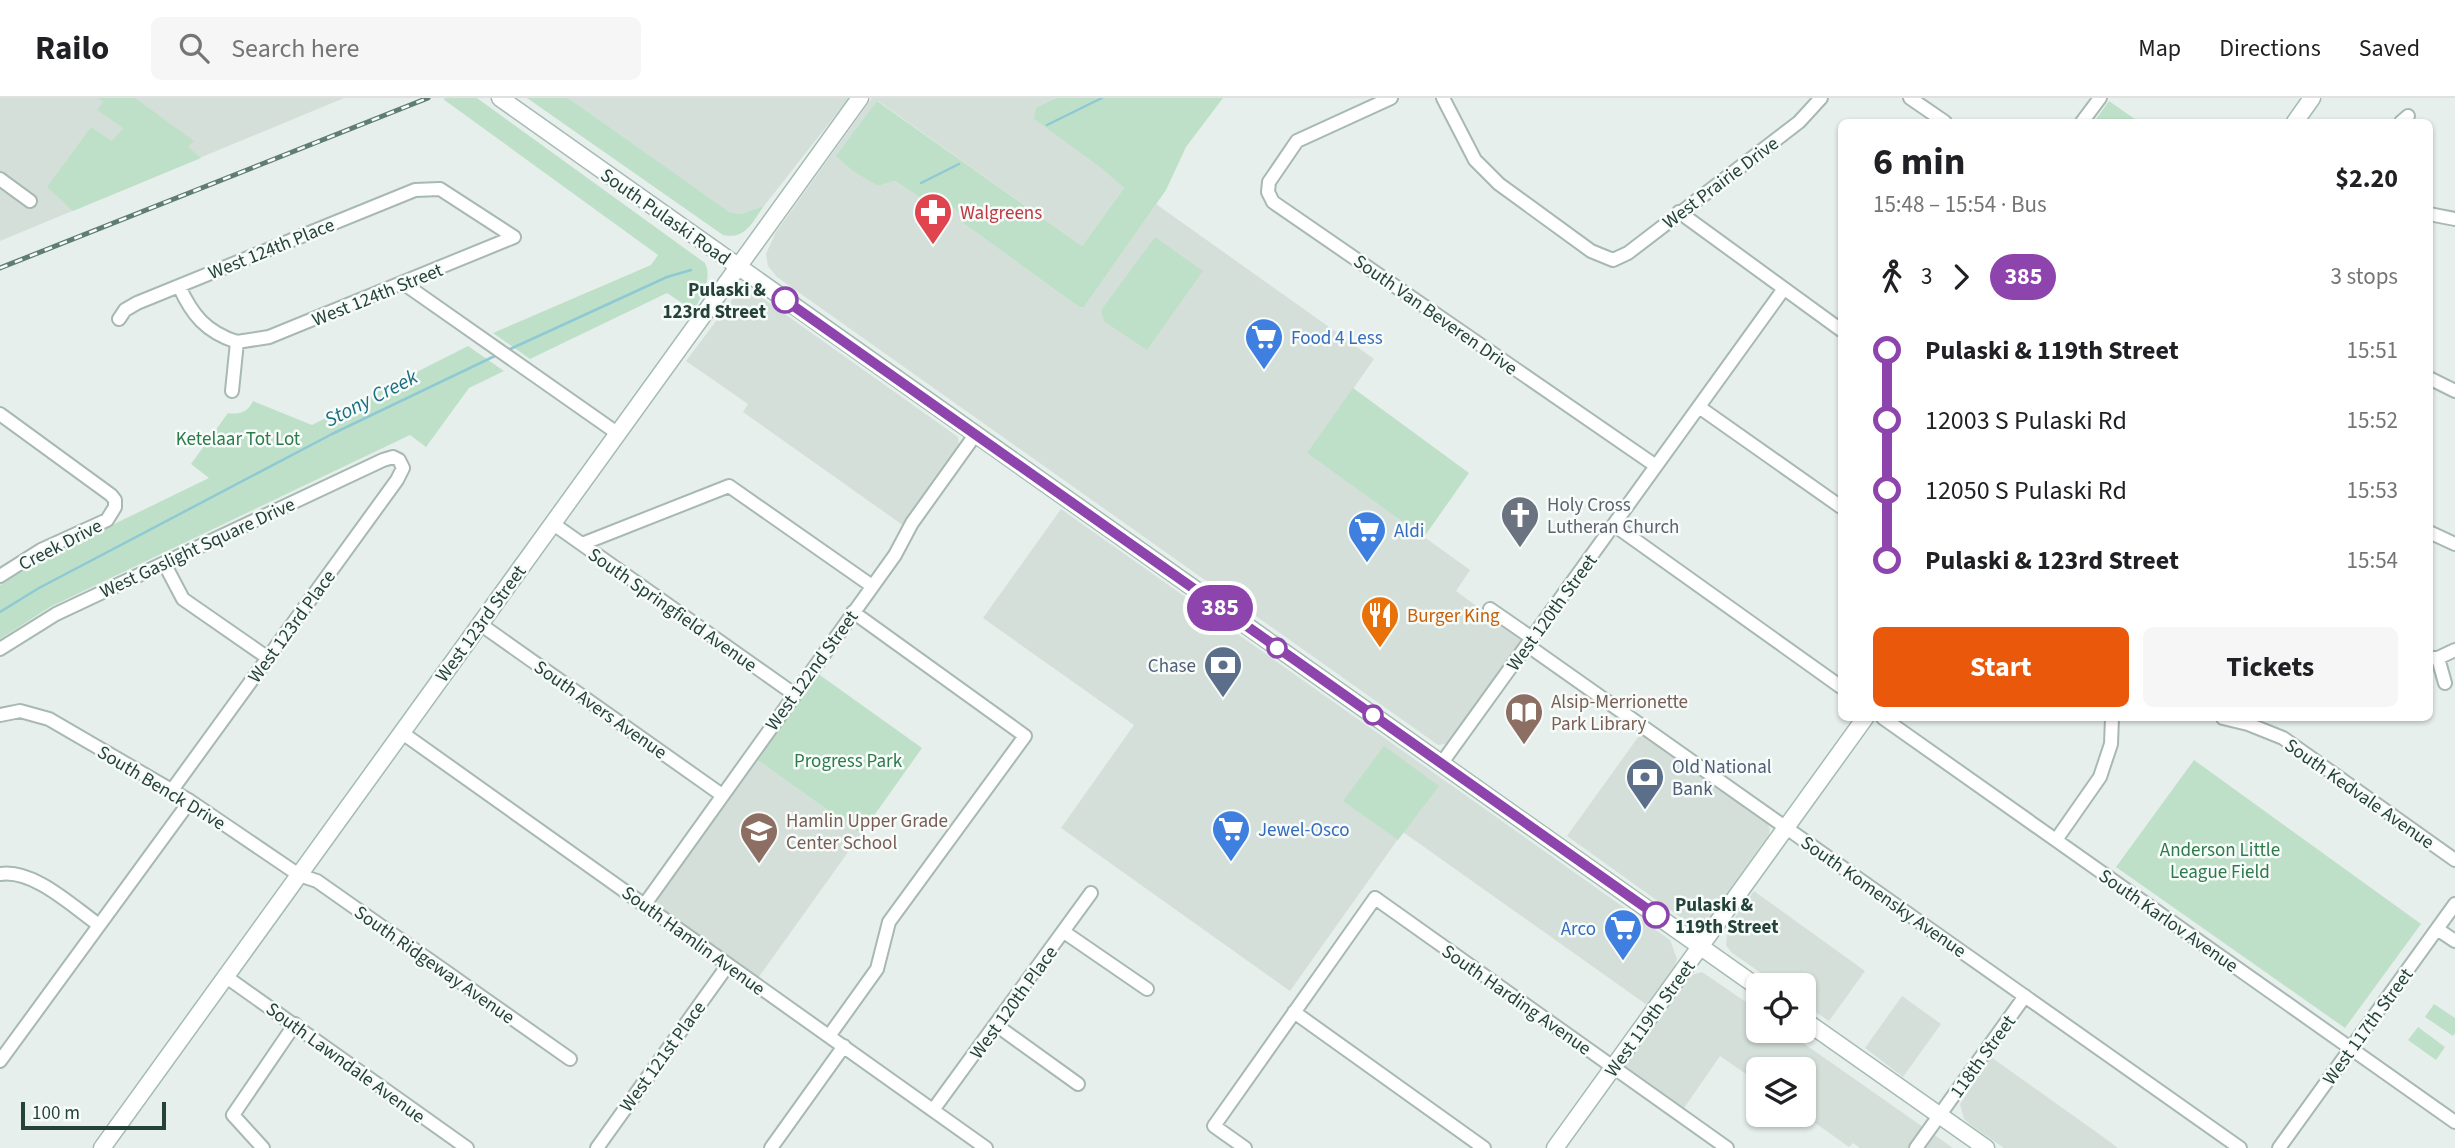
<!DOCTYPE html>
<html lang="en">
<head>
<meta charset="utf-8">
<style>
  :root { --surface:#fff; --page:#f6f6f6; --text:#202124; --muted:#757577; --line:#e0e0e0; --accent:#ea580c }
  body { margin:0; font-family:"Source Sans 3",sans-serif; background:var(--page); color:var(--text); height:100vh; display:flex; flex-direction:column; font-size:26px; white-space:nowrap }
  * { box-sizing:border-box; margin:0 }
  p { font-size:23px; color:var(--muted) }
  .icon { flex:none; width:38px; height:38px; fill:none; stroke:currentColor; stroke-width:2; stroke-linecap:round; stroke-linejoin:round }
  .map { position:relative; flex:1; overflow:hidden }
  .side { position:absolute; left:1838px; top:21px; width:595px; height:602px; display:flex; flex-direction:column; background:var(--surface); border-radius:10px; box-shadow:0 2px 5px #0004 }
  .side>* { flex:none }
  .badge { padding:0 14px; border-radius:23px; font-size:24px; line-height:46px }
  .buttons { position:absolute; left:1746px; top:875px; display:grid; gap:14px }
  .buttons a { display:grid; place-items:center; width:70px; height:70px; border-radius:10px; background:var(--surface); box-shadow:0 2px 5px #0004; font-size:35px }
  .scale { position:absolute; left:21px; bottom:18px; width:145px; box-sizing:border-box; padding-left:7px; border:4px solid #24423a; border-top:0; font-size:19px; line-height:24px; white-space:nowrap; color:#24423a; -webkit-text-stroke:5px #f7fbf9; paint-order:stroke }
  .map>.badge { position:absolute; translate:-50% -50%; box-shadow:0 0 0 4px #fff }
  .legs { display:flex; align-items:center; gap:10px; height:77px; padding:0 35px; font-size:23px }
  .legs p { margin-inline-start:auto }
  .headline { display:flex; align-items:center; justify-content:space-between; height:119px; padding:0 35px }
  h1 { font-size:38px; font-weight:700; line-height:52px }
  .button { display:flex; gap:14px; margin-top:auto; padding:14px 35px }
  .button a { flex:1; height:80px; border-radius:10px; background:var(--accent); color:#fff; font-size:28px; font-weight:700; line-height:80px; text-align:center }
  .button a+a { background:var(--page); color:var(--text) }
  ul { padding:0 35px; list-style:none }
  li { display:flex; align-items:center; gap:24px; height:70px; font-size:26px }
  li i { display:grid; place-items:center; width:10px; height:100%; margin:0 9px; background:currentColor }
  li i::after { content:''; width:18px; height:18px; margin:-9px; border:5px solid; border-radius:50%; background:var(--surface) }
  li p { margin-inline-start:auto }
  li:first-child i { background:linear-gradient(#0000 50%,currentColor 0) }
  li:last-child i { background:linear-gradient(currentColor 50%,#0000 0) }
  header { display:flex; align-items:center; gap:42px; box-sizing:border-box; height:98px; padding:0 35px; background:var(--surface); border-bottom:2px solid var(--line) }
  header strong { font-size:33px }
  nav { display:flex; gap:38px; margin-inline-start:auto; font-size:24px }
  .search { width:490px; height:63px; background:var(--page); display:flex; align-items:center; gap:18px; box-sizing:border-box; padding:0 24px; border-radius:10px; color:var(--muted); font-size:26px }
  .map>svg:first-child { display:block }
  .built { fill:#d4dfda }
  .green { fill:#bfe0c8 }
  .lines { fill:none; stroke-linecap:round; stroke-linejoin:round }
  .stream { stroke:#8ec9d4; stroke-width:2.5 }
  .street-casing { stroke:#a8b8b2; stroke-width:16 }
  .secondary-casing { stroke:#a4bbb3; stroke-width:19 }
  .street { stroke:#fff; stroke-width:12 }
  .secondary { stroke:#fff; stroke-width:16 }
  .rail-casing { stroke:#5f7d75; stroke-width:5 }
  .rail { stroke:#f7fbf9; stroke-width:2.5; stroke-dasharray:8; stroke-linecap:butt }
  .line-1-casing { stroke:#fff; stroke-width:16 }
  .line-1 { stroke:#8e44ad; stroke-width:10 }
  .stop-1-dot { fill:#fff; stroke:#8e44ad; stroke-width:3.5 }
  .labels { text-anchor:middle; stroke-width:5; stroke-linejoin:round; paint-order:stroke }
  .street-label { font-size:19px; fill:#24423a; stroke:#f7fbf9 }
  .health-label { font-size:19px; fill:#be3a42; stroke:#f7fbf9; text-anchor:start }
  .stop-label { font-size:19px; font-weight:bold; fill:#24423a; stroke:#f7fbf9; text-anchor:end }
  .shop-label { font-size:19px; fill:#366cbe; stroke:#f7fbf9; text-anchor:start }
  .park-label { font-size:19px; fill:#2d7a4b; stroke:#f7fbf9 }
  .worship-label { font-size:19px; fill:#5b616d; stroke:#f7fbf9; text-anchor:start }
  .food-label { font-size:19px; fill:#c56008; stroke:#f7fbf9; text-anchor:start }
  .service-label { font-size:19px; fill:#4e5e75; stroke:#f7fbf9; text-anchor:end }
  .education-label { font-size:19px; fill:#785e54; stroke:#f7fbf9; text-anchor:start }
  .water-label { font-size:21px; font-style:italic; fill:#1c6f80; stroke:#f7fbf9 }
</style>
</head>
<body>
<header>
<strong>Railo</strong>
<div class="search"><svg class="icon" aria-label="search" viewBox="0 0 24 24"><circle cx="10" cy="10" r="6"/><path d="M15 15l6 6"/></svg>Search here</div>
<nav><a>Map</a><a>Directions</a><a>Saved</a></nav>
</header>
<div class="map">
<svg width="2455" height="1050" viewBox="0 0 2455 1050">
  <rect width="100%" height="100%" fill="#e6efeb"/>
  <path class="built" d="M0,0H344L0,143Z
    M568,0H849L764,108L740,116L729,114L712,104Z
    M872,0H1056L1037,10L1124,90L1082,148L878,3L854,74L878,88L895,83L927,104L934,96L967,119L963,125L1079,209H1084L1156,106L1374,261L1308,355L1470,472L1456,493L1524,543L1452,642L1445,646L1438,647L777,179L768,168L766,156L776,134Z
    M747,195L758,197L958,339L959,348L912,412L904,428L743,314L748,306L686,263L732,202L738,197Z
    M1061,411L1670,842L1677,861L1674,870L1647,907L1403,734L1290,893L1061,730L1134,627L983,520Z
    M1641,635L1767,725L1770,731L1769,737L1711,819L1705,823L1696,825L1687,824L1567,738Z
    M756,661L861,736L758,880L670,817L656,803L657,798Z
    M1754,793L1865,873L1829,923L1804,906V887H1778L1731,854L1726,847L1728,829Z
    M1702,874L1759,913V933H1786L1953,1050H1860L1853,1045L1849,1049L1804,1017V971H1759V985L1720,958L1682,1013L1623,972L1691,877Z
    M1902,898L1941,926L1903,979L1865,950Z
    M1991,959L2106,1041L2118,1050H2004L1972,1028L1964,1021L1960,1006Z"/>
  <path class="green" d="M98,0H135L194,43L188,49L201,60L73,113L47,89L91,29L112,43L123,30L97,12L103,4Z
    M446,0H477L705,165C713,181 701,197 694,213L667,195L530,261L493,235L651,167L658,157L443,1Z
    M527,0H568L729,114L740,116L764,108C752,124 746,142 723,137Z
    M1056,0H1223L1186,49L1166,92L1084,209H1079L963,125L966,119L934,96L927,104L895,83L878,88L854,74L836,58L877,3L1082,148L1124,90L1100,69L1034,21L1036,10Z
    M2109,3L2139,24H2094Z
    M1155,139L1203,173L1147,252L1105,224L1102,217V211Z
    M468,248L504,273L469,290L426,349L410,337L50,509L0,541V487L38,463L209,380L191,366L228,315C239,317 248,314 253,303L312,327Z
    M1353,290L1469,375L1424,439L1307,355Z
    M817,575L922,650L861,736L756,661Z
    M1384,648L1439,688L1398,742L1343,703Z
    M2194,662L2421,826L2345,930L2116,769Z
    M2434,906L2455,920V935L2453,938L2425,919Z
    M2418,929L2445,949L2436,962L2408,942Z"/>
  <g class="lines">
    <path class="stream" d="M1047,27L1102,0
      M921,85L959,66
      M508,252L667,179L691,172
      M0,514L39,490L332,336L499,256"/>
    <defs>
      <path id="street" d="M1391,0L1297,43L1269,84L1268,94L1273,104L1656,368
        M1443,0L1475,62L1499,86L1591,153L1613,162L1628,155L1799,24L1821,0
        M1910,0L1945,24
        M2082,24L2100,0
        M2401,24L2408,18
        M0,81L30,103
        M1679,114L1841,232
        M2429,116L2455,121
        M403,185L617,335
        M179,188C192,217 206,234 237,244L232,293
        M119,221L125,212L137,205L415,92L440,91L514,139
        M237,244L269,239L514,139
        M2429,280L2455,293
        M1699,309L1841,409
        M0,316L111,397L115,402V409L107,422L41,452L0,478
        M552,425L794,596
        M1614,427L1841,589
        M2429,434L2455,446
        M582,446L729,388L872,488
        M164,465L183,501L268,560
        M1490,511L1532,540
        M480,526L722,697
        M1527,547L2240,1050
        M0,551L56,516L383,362L393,359L399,362L403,370L397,382L172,692
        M2429,560H2438L2455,552
        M2438,560L2445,585
        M0,617L20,613L49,621L190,703L299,777L317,783L570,961
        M1883,620L2455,1024
        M2223,620L2248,626L2283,640L2455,762
        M401,634L986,1050
        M1441,666L1783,192
        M2056,742L2100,679L2111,646L2112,620
        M0,776C34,771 72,808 99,827
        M645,806L895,457L912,425L975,337
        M2437,831L2455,843
        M1064,834L1147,891
        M225,878L467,1050
        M1294,914L1484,1050
        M996,927L1078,986
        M829,938L877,871L889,824L1025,638L853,514
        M0,963L190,703
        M933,1012L1091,795
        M263,1050L233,1017L295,926
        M597,1050L728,867
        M771,1050L844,948
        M1245,1050L1214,1028L1375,800L1727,1050
        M1916,1050L2025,898
        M2279,1050L2455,806"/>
      <path id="secondary" d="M500,0L1759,890
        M2295,24L2312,0
        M1804,922L1986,1050
        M102,1050L860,0
        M1555,1050L1865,620"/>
    </defs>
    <use href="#street" class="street-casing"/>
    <use href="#secondary" class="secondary-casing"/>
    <use href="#street" class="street"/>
    <use href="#secondary" class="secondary"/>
    <defs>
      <path id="rail" d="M0,170L428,0"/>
    </defs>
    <use href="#rail" class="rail-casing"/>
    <use href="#rail" class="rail"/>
  </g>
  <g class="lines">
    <defs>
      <path id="line-1" d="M785,202L1656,817"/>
    </defs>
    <use href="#line-1" class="line-1-casing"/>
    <use href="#line-1" class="line-1"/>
  </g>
  <defs>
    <symbol id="pharmacy-pin" viewBox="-11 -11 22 30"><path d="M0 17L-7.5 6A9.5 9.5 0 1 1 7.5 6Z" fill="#e0444e" stroke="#f7fbf9"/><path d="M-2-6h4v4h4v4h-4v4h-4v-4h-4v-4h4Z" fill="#fff"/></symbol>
    <symbol id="supermarket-pin" viewBox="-11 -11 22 30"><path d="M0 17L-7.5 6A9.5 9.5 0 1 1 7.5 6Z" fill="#3f7fe0" stroke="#f7fbf9"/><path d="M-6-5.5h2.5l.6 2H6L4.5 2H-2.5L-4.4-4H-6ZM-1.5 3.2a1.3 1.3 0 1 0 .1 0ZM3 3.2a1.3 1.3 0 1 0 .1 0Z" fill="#fff"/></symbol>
    <symbol id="church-pin" viewBox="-11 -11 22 30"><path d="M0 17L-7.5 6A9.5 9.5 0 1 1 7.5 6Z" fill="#6b7280" stroke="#f7fbf9"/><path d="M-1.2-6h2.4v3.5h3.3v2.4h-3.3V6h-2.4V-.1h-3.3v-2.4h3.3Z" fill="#fff"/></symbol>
    <symbol id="restaurant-pin" viewBox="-11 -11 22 30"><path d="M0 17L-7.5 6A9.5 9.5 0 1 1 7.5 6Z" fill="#e8710a" stroke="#f7fbf9"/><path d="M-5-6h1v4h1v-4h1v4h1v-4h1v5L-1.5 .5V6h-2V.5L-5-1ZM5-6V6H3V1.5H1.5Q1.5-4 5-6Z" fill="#fff"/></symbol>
    <symbol id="bank-pin" viewBox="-11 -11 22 30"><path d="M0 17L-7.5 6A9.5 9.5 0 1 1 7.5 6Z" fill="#5c6f8a" stroke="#f7fbf9"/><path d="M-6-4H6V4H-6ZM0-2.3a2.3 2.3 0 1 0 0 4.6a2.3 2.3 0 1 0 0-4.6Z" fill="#fff"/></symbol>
    <symbol id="library-pin" viewBox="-11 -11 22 30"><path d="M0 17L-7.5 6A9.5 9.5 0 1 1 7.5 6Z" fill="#8d6e63" stroke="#f7fbf9"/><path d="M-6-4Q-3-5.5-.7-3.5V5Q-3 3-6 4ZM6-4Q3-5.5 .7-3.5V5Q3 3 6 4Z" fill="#fff"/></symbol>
    <symbol id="school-pin" viewBox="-11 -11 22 30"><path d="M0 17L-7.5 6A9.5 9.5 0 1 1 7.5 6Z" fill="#8d6e63" stroke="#f7fbf9"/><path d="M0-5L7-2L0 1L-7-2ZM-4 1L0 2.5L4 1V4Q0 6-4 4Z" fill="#fff"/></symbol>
  </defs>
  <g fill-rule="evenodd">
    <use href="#pharmacy-pin" x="911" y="92" width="44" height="60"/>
    <use href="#supermarket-pin" x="1242" y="217" width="44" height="60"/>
    <use href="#church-pin" x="1498" y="395" width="44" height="60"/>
    <use href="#supermarket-pin" x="1345" y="410" width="44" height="60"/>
    <use href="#restaurant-pin" x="1358" y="495" width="44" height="60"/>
    <use href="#bank-pin" x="1201" y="545" width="44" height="60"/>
    <use href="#library-pin" x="1502" y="592" width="44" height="60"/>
    <use href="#bank-pin" x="1623" y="657" width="44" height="60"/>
    <use href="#supermarket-pin" x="1209" y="709" width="44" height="60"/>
    <use href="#school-pin" x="737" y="711" width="44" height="60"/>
    <use href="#supermarket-pin" x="1601" y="808" width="44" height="60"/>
  </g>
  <g class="stop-1-dot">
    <circle cx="785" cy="202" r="12"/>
    <circle cx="1277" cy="550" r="9"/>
    <circle cx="1373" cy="617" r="9"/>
    <circle cx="1656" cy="817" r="12"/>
  </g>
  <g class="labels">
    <g class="street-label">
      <text transform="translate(1720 84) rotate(-37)" y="7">West Prairie Drive</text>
      <text transform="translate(666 118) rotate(35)" y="7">South Pulaski Road</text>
      <text transform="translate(271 150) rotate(-22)" y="7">West 124th Place</text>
      <text transform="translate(377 196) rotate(-22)" y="7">West 124th Street</text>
      <text transform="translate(1436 216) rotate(35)" y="7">South Van Beveren Drive</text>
      <text transform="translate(60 446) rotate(-27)" y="7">Creek Drive</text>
      <text transform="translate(197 449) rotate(-25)" y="7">West Gaslight Square Drive</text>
      <text transform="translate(673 511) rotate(35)" y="7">South Springfield Avenue</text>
      <text transform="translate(1551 514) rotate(-54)" y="7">West 120th Street</text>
      <text transform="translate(480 525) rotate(-54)" y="7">West 123rd Street</text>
      <text transform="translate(291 528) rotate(-54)" y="7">West 123rd Place</text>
      <text transform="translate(811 572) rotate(-54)" y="7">West 122nd Street</text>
      <text transform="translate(601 611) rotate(35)" y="7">South Avers Avenue</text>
      <text transform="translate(162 689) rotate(31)" y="7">South Benck Drive</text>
      <text transform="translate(2360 695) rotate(35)" y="7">South Kedvale Avenue</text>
      <text transform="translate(1884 798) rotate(35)" y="7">South Komensky Avenue</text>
      <text transform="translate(2169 822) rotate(35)" y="7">South Karlov Avenue</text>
      <text transform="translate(694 842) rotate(36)" y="7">South Hamlin Avenue</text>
      <text transform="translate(435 866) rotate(35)" y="7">South Ridgeway Avenue</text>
      <text transform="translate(1517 901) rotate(35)" y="7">South Harding Avenue</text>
      <text transform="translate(1013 904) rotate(-54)" y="7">West 120th Place</text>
      <text transform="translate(1649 920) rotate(-54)" y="7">West 119th Street</text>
      <text transform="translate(2367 928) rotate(-54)" y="7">West 117th Street</text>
      <text transform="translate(662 958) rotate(-54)" y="7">West 121st Place</text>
      <text transform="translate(1982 958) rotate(-54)" y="7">118th Street</text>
      <text transform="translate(346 964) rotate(36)" y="7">South Lawndale Avenue</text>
    </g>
    <g class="health-label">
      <text x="960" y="121">Walgreens</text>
    </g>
    <g class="stop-label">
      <text x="766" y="198">Pulaski &amp;<tspan x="766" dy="22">123rd Street</tspan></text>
      <text x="1675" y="813" text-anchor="start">Pulaski &amp;<tspan x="1675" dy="22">119th Street</tspan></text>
    </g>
    <g class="shop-label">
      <text x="1291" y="246">Food 4 Less</text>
      <text x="1394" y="439">Aldi</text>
      <text x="1258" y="738">Jewel-Osco</text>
      <text x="1596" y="837" text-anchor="end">Arco</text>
    </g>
    <g class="park-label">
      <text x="238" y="347">Ketelaar Tot Lot</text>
      <text x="848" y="669">Progress Park</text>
      <text x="2220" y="758">Anderson Little<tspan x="2220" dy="22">League Field</tspan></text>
    </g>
    <g class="worship-label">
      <text x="1547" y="413">Holy Cross<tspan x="1547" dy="22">Lutheran Church</tspan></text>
    </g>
    <g class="food-label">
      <text x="1407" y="524">Burger King</text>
    </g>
    <g class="service-label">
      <text x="1196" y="574">Chase</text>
      <text x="1672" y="675" text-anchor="start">Old National<tspan x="1672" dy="22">Bank</tspan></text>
    </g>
    <g class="education-label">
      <text x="1551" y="610">Alsip-Merrionette<tspan x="1551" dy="22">Park Library</tspan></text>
      <text x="786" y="729">Hamlin Upper Grade<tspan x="786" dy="22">Center School</tspan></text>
    </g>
    <g class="water-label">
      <text transform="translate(371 300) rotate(-27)" y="7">Stony Creek</text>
    </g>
  </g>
</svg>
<div class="buttons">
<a><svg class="icon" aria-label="locate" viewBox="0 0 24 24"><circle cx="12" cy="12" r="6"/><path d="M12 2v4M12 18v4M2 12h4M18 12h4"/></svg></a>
<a><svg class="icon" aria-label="layers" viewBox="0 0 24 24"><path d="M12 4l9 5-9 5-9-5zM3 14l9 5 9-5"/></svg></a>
</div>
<div class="scale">100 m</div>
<b class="badge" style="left:1220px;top:510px;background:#8e44ad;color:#fff">385</b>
<section class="side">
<div class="headline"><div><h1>6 min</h1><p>15:48 – 15:54 · Bus</p></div><b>$2.20</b></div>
<div class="legs"><svg class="icon" aria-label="walk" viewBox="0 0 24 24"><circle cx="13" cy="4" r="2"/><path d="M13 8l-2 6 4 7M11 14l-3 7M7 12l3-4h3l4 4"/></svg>3<svg class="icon" aria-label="forward" viewBox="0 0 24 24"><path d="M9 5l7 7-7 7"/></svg><b class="badge" style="background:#8e44ad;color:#fff">385</b><p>3 stops</p></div>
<ul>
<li><i style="color:#8e44ad"></i><b>Pulaski &amp; 119th Street</b><p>15:51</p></li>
<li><i style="color:#8e44ad"></i><span>12003 S Pulaski Rd</span><p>15:52</p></li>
<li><i style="color:#8e44ad"></i><span>12050 S Pulaski Rd</span><p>15:53</p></li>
<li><i style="color:#8e44ad"></i><b>Pulaski &amp; 123rd Street</b><p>15:54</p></li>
</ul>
<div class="button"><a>Start</a><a>Tickets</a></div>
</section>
</div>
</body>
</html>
